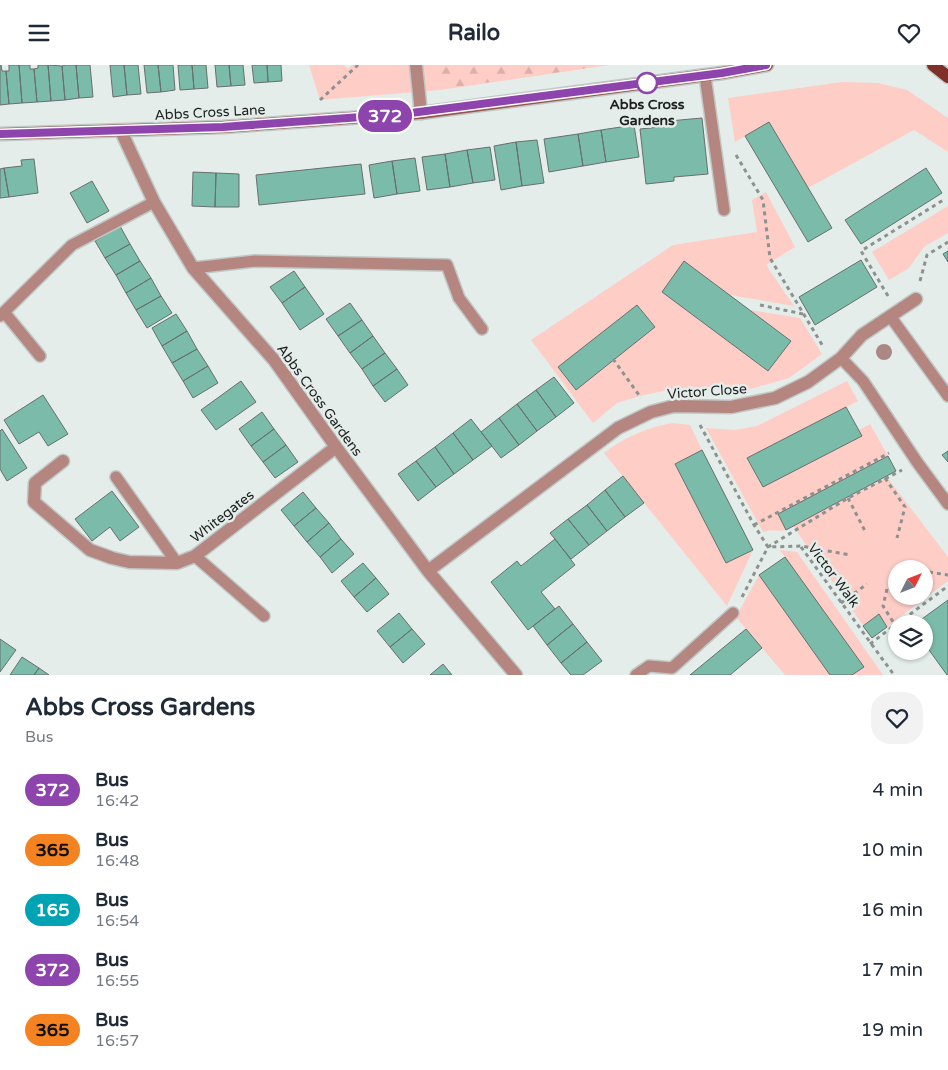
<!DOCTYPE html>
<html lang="en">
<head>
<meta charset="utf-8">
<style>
  :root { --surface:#fff; --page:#f2f2f3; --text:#1f2937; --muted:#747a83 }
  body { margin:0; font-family:"Varela Round",sans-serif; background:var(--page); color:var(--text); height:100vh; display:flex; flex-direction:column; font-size:19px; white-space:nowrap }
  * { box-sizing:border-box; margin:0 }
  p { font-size:16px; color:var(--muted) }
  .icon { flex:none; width:28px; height:28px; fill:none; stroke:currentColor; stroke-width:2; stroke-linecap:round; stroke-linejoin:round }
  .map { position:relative; height:610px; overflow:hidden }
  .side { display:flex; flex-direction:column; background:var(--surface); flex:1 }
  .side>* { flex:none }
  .badge { padding:0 10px; border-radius:16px; font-size:18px; line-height:32px }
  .needle { width:32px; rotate:48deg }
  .tools { position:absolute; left:888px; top:495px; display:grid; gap:10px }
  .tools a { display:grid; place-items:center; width:45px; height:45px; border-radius:50%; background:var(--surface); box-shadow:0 1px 4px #0004; font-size:25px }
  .map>.badge { position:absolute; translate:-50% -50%; box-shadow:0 0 0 2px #fff }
  .round { display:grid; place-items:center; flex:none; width:52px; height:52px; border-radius:20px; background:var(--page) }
  .summary { display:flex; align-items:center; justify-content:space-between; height:85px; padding:0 25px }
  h1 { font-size:24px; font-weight:800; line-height:38px }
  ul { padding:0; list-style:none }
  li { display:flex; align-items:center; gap:15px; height:60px; padding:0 25px }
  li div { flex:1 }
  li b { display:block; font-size:19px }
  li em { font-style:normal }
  li .badge { min-width:55px; font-weight:700; text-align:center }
  header { display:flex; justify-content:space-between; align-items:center; height:65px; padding:0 25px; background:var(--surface); font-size:22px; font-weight:800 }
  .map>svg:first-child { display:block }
  .green { fill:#fecdc6; fill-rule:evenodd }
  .forest { fill:url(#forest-firs) }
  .building { fill:#7bbbaa; stroke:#686f6d }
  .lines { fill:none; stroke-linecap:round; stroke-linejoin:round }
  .lane-casing { stroke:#c0c8c5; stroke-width:14 }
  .street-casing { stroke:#c0c8c5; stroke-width:15 }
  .secondary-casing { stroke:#c0c8c5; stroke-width:15 }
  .primary-casing { stroke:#c0c8c5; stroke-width:15 }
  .path { stroke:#8c9290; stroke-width:3; stroke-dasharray:4 4; stroke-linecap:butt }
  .lane { stroke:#b58680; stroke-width:11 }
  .street { stroke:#b58680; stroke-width:12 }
  .secondary { stroke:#97554d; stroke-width:12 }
  .primary { stroke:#7f3029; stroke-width:12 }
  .tree { fill:#ab8883 }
  .line-casing { stroke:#fff; stroke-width:11 }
  .line { stroke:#8e44ad; stroke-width:8 }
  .stop-dot { fill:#fff; stroke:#8e44ad; stroke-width:2.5 }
  .labels { text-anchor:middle; stroke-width:5; stroke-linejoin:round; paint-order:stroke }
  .stop-label { font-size:14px; font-weight:bold; fill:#1c1f1e; stroke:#e4edea }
  .street-label { font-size:14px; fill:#1c1f1e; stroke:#e4edea }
</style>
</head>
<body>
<header><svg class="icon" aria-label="menu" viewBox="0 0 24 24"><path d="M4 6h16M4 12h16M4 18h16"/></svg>Railo<svg class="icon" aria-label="heart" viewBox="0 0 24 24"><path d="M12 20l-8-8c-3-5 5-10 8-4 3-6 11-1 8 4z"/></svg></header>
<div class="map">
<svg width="948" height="610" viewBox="0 0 948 610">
  <defs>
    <pattern id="forest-firs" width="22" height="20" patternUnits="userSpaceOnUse" patternTransform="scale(1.25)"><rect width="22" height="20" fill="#fecdc6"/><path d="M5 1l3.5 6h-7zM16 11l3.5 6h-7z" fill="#d9b0aa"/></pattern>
  </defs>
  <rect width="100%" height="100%" fill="#e4edea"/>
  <path class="green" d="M309,0H344L348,4L352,0H609L440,25L320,35Z
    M842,17L878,18L907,25L948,53V87L914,65L808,123L769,57L735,77L728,33Z
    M766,127L795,182L766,200L794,241L730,230L684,196L662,227L768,306L791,275L750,245L800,253L822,289L789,313L743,326L677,323L640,331L617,338L593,358L531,275L673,180L757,167L752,135ZM638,240L655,262L575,324L558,302Z
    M948,141V168L924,182L909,203L889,215L872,187Z
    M847,316L858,336L747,393L762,422L861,371L859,365L870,359L888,391L786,465C778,467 771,464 763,467L706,363L735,365L757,361Z
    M672,358L690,360L702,385L675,400L726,498L753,485L727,541L604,388C627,371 644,364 672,358Z
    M887,412L948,492V516L872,573L793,461ZM896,504H924V531H896Z
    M780,485L797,487L883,610H852L863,601Z
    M759,510L830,610H785L736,552Z"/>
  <path class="forest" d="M431,0H609L456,22Z"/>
  <path class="building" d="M0,0H1L2,6H6L9,39L0,40Z
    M9,0H19L22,38L9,39L6,6H9Z
    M19,0H30V4H34L37,37L22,38Z
    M38,0H48L51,36L37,37L34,4L38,3Z
    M48,0L62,1L65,35L51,36Z
    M66,0H76L79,33L65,35L62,1Z
    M76,0H90L93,32L79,33Z
    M110,0H124L127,30L113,32Z
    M124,0H138L141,29L127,30Z
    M144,0H158L161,27L147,28Z
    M158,0H173L175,25L161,27Z
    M178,0H192L194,24L180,25Z
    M192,0H206L208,23L194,24Z
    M215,0H229L231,21L217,22Z
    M229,0H243L245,20L231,21Z
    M252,0H267L268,17L254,18Z
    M267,0H281L282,16L268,17Z
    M702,53L708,109L674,112V116L646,119L640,64L670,61L669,56Z
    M769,57L832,163L808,177L745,71Z
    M634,60L639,92L606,97L601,65Z
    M601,65L606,97L583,101L578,69Z
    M578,69L583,101L549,107L544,74Z
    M537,75L544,118L522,121L516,77Z
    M516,77L522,121L501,125L494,81Z
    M490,82L495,115L473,118L467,85Z
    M467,85L473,118L450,122L445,89Z
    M445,89L450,122L427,125L422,92Z
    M415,93L420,126L397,129L392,96Z
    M34,94L38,128L9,132L4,103L22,101L21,95Z
    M392,96L397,129L374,133L369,100Z
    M361,99L365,129L259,140L256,110Z
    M4,103L9,132L0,133V104Z
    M926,103L942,128L861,179L845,155Z
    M193,107L216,108L215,142L192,141Z
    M216,108L239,109V142H215Z
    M92,116L109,146L87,158L70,128Z
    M120,161L130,179L105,193L95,176Z
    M130,179L140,196L116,210L105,193Z
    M948,186V197L943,189Z
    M861,195L877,222L815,260L799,232Z
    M140,196L151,213L126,228L116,210Z
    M684,196L791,276L768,306L662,227Z
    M294,206L305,222L282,238L270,222Z
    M151,213L161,231L136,245L126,228Z
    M305,222L324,249L300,265L282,238Z
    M161,231L172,248L147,263L136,245Z
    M350,238L362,255L338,271L326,254Z
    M637,240L655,262L576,325L558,302Z
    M176,249L187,266L162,281L152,263Z
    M362,255L373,271L350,288L338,271Z
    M187,266L197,284L172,298L162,281Z
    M373,271L385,288L362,304L350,288Z
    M197,284L208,301L183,316L172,298Z
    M385,288L397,304L373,321L362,304Z
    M208,301L218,318L193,333L183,316Z
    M397,304L408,320L385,337L373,321Z
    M554,312L574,338L556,352L536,325Z
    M241,316L256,337L216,365L201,345Z
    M536,325L556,352L537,366L517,339Z
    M43,330L68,369L48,381L39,367L19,379L4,355Z
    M517,339L537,366L519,380L499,353Z
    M846,342L862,371L763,422L747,393Z
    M262,347L274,364L251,381L239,364Z
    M499,353L519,380L501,393L481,367Z
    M471,354L492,381L473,395L453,368Z
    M2,364L27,403L7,416L0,404V366Z
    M274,364L286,380L263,397L251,381Z
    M453,368L473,395L454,409L435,382Z
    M286,380L298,397L275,413L263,397Z
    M435,382L454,409L436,422L416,396Z
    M702,385L753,485L726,498L675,399Z
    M948,386V397L942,390Z
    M888,391L896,406L786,465L778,449Z
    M416,396L436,422L418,436L398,409Z
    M623,411L644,438L625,452L605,425Z
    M605,425L625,452L607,466L587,440Z
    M112,426L139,462L120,476L110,462L92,476L75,454Z
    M303,427L316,443L294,461L281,445Z
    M587,440L607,466L589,480L568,454Z
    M316,443L329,458L307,477L294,461Z
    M568,454L589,480L571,494L550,468Z
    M329,458L341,474L320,492L307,477Z
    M341,474L354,489L332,508L320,492Z
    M555,474L575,500L541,527L555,544L528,565L491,517L517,496L521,501Z
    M785,492L864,602L852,610H830L759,510Z
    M363,498L376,513L354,532L341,516Z
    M376,513L389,529L367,547L354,532Z
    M948,535V610H947L924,578V559H915Z
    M559,541L573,559L547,580L533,561Z
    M399,548L412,564L390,582L377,566Z
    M879,549L887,562L872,573L863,561Z
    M573,559L587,577L561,598L547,580Z
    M412,564L425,579L403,598L390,582Z
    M746,564L762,583L730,610H690Z
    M0,574L16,585L0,607Z
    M587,577L602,596L583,610H571L561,598Z
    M22,592L39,603L34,610H10Z
    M443,599L452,610H430Z
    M39,603L49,610H34Z"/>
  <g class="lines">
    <defs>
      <path id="lane" d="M705,11L724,145
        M193,203L255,196L447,200L459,233L482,264
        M4,247L40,291
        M0,251L72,180L154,137
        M890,251L948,331
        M841,293L863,316L917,397L948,439
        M116,412L177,498
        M195,491L264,551
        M636,610L649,601L672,603L733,548"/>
      <path id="street" d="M416,0L421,48
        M121,66L154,137L193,203L274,295L336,382L428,506L516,610
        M63,396L35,418L34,437L90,485L112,493L129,497L177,498L195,491L336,382
        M428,506L618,363L651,347L674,341L731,342L775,333L808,317L841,293L862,270L916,234"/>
      <path id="secondary" d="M0,69L223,62L421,48L722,8L767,0"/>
      <path id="primary" d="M933,0L948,12"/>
    </defs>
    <use href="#lane" class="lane-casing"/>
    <use href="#street" class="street-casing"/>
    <use href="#secondary" class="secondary-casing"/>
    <use href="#primary" class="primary-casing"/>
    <path class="path" d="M320,35L358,0
      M736,90L763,135L770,193L824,283
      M920,216L927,190L948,177
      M888,231L861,186L945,134
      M760,240L803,249
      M613,294L641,333
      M700,360L754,460L768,482L801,481L850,490
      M885,413L905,442L897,473
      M848,433L865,466
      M754,460L889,388
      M801,482L894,610
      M929,507L948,510
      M887,524L883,541L895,560
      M923,531L927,537
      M742,532L768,482L848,433L902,405
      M841,538L867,519
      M897,559L948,521
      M870,579L895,560"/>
    <use href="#lane" class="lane"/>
    <use href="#street" class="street"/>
    <use href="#secondary" class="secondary"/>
    <use href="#primary" class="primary"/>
  </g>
  <circle class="tree" cx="884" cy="287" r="8"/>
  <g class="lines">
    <defs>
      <path id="line" d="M0,69L223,62L403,49L722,8L766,0"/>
    </defs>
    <use href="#line" class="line-casing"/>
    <use href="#line" class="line"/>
  </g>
  <circle class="stop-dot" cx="647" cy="18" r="10"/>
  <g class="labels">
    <g class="stop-label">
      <text x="647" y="44">Abbs Cross<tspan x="647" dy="16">Gardens</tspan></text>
    </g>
    <g class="street-label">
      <text transform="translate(210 47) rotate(-3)" y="5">Abbs Cross Lane</text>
      <text transform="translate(707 326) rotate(-4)" y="5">Victor Close</text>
      <text transform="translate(320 335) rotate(54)" y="5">Abbs Cross Gardens</text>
      <text transform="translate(222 451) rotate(-38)" y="5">Whitegates</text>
      <text transform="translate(834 510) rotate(53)" y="5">Victor Walk</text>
    </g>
  </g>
</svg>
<div class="tools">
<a><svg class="needle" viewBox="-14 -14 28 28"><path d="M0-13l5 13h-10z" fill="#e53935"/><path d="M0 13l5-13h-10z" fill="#747a83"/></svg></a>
<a><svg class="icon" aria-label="layers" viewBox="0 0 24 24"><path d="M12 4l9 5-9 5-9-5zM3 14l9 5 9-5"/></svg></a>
</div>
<b class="badge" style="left:385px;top:51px;background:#8e44ad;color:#fff">372</b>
</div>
<section class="side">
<div class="summary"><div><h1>Abbs Cross Gardens</h1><p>Bus</p></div><a class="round"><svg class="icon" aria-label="heart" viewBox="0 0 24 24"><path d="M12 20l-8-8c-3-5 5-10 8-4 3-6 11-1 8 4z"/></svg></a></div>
<ul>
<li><span class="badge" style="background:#8e44ad;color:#fff">372</span><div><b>Bus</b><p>16:42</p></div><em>4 min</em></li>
<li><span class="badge" style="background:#f58220;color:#111">365</span><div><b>Bus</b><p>16:48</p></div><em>10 min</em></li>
<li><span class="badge" style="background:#00a3b4;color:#fff">165</span><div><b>Bus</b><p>16:54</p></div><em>16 min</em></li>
<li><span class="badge" style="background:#8e44ad;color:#fff">372</span><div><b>Bus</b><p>16:55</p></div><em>17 min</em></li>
<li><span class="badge" style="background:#f58220;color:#111">365</span><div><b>Bus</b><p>16:57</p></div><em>19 min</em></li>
</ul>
</section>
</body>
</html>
